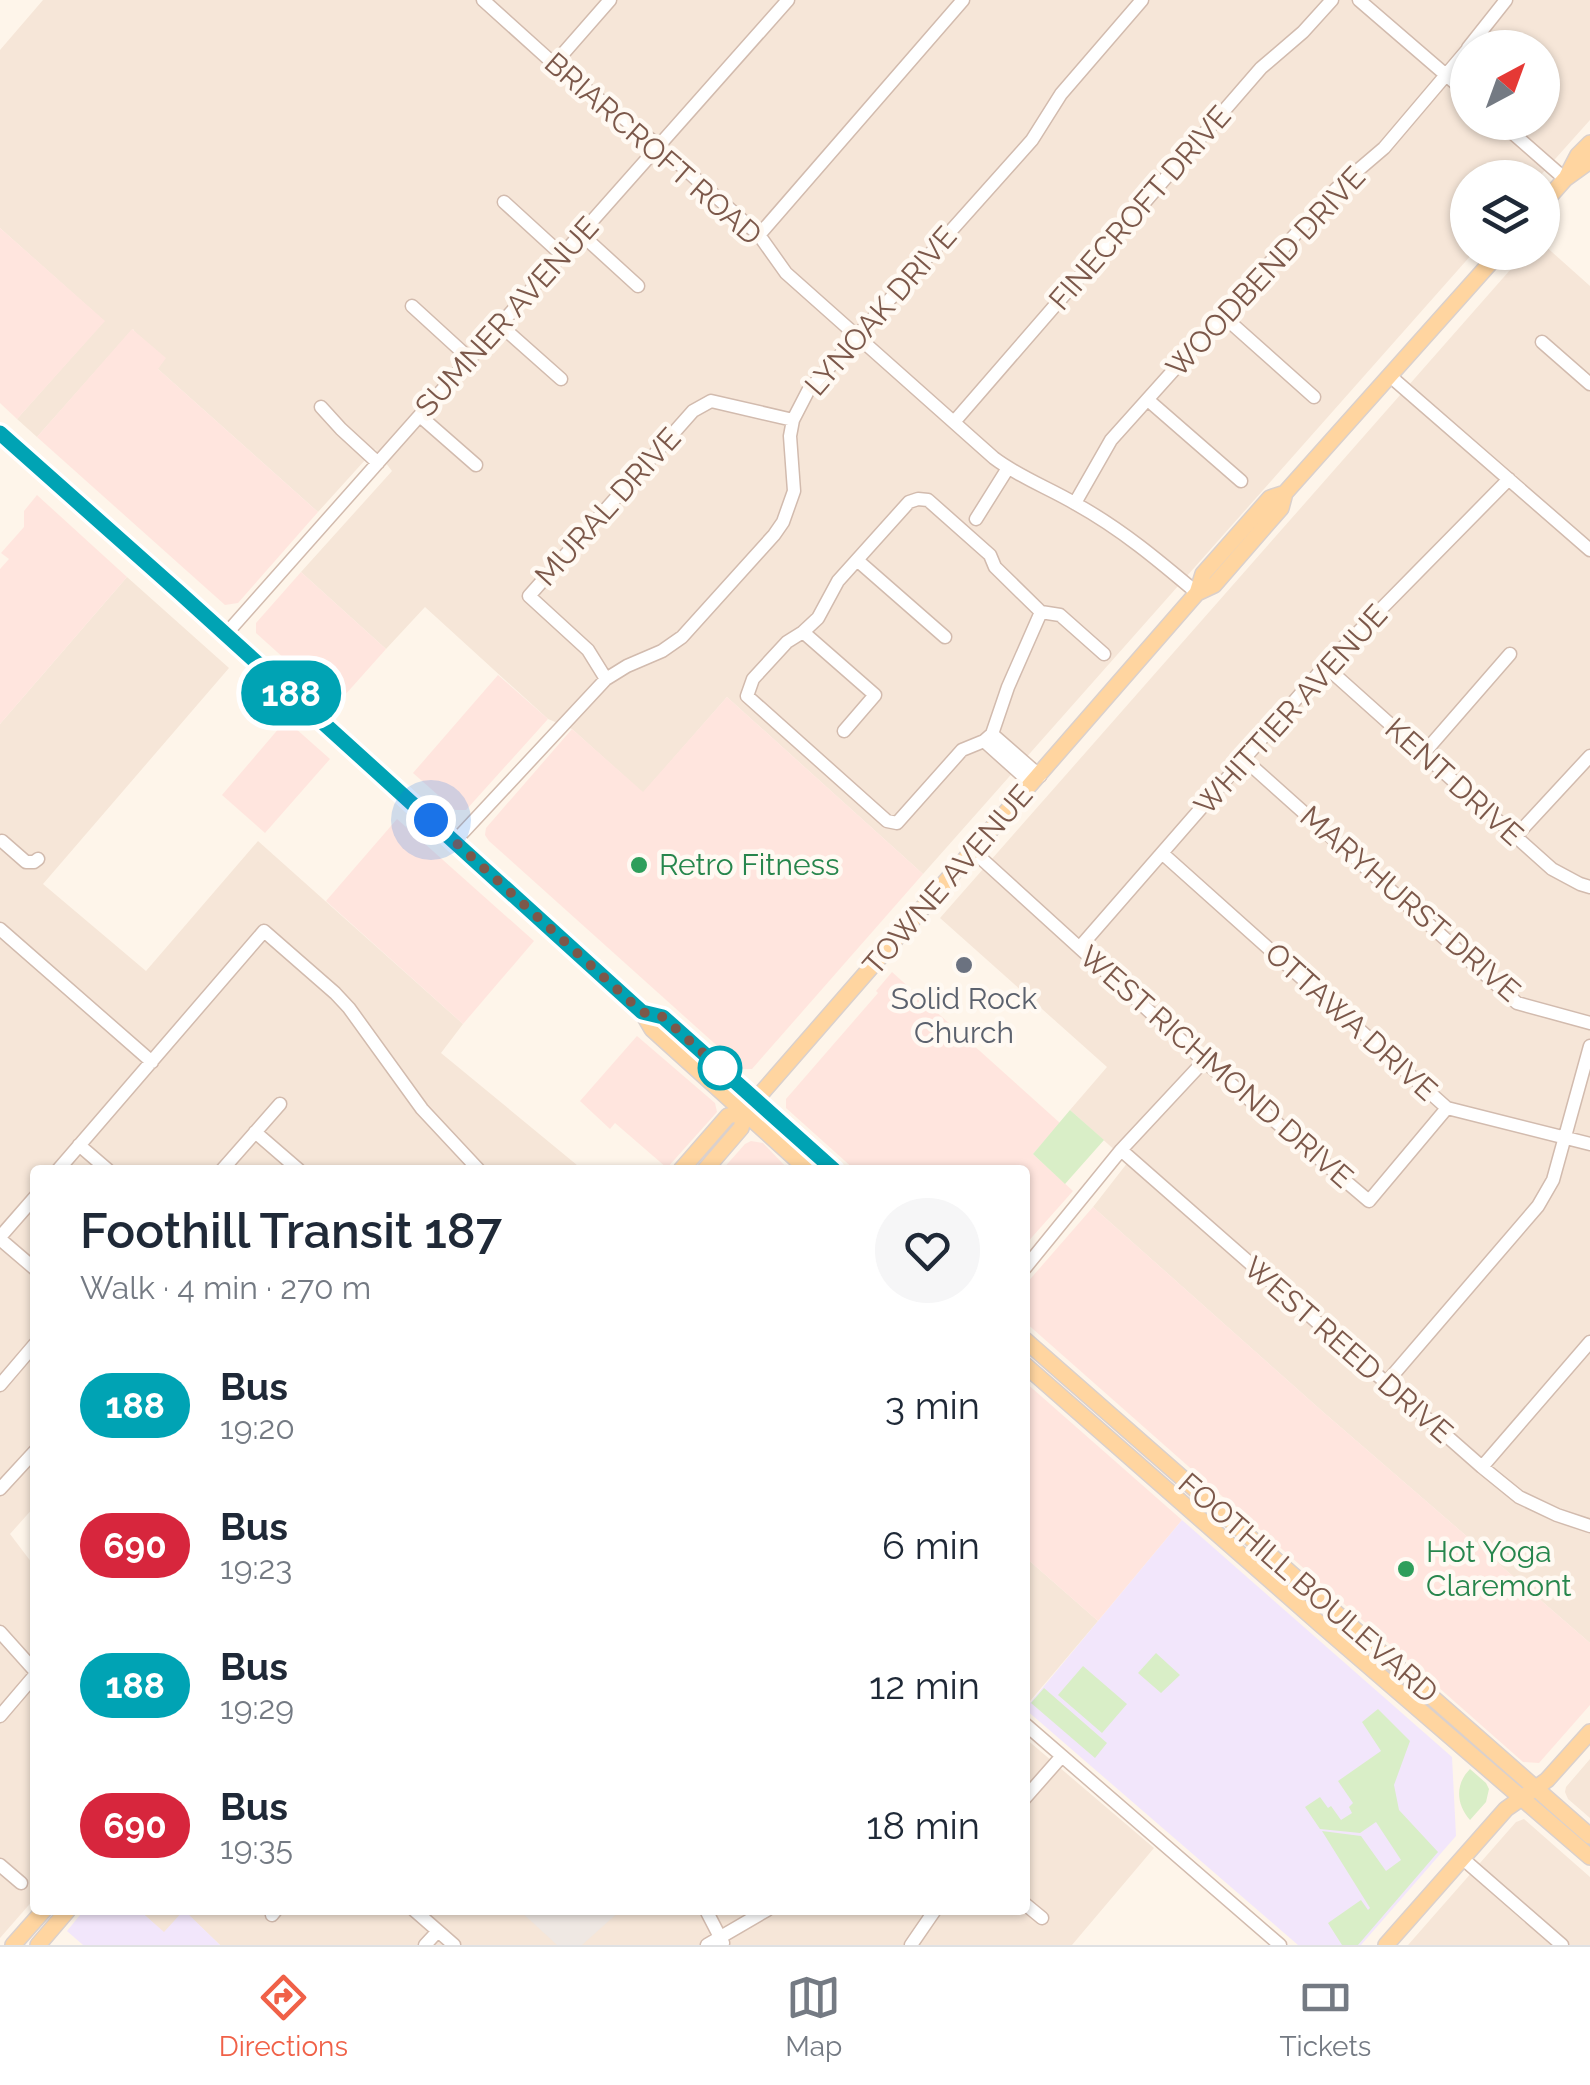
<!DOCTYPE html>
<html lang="en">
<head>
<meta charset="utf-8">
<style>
  :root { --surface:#fff; --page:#f6f6f7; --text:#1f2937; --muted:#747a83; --line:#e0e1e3; --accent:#f06148 }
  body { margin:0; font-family:Raleway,sans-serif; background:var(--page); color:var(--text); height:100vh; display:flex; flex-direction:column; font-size:38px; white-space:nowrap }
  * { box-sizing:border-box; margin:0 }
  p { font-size:32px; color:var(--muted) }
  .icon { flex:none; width:55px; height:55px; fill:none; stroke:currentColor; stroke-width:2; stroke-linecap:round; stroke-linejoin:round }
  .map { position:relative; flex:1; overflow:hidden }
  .drawer { position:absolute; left:30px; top:1165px; width:1000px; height:750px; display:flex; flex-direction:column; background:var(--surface); border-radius:10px; box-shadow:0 2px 8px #0004 }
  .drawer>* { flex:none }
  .badge { padding:0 20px; border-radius:32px; font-size:35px; line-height:65px }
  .needle { width:65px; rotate:41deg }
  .tools { position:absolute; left:1450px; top:30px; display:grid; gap:20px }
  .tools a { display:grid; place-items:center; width:110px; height:110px; border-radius:50%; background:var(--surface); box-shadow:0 2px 8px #0004; font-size:50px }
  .you { position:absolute; width:50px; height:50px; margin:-25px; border:8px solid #fff; border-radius:50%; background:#1a73e8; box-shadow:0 0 0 15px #1a73e833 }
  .map>.badge { position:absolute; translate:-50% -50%; box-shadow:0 0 0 5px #fff }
  .round { display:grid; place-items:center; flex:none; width:105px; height:105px; border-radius:52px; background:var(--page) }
  .head { display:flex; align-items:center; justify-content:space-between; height:170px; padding:0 50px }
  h1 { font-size:48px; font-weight:600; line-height:75px }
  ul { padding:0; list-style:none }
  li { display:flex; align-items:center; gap:30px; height:140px; padding:0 50px }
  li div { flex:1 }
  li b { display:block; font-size:38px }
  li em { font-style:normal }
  li .badge { min-width:110px; font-weight:700; text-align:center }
  .dock { display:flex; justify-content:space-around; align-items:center; height:140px; border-top:2px solid var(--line); background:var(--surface); font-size:28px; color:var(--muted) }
  .dock a { display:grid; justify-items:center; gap:5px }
  .dock .active { color:var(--accent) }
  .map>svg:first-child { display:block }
  .residential { fill:#f6e6d8; fill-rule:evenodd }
  .commercial { fill:#ffe5de }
  .industrial { fill:#efe8e3 }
  .education { fill:#f2e6fb }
  .green { fill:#d9eec7 }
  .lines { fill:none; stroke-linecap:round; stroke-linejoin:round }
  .minor-casing { stroke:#d2bbae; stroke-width:15 }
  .major-casing { stroke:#dad0cc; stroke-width:18 }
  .minor { stroke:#fff; stroke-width:12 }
  .major { stroke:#ffd5a0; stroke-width:15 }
  .line-casing { stroke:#fff; stroke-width:22 }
  .line { stroke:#00a3b4; stroke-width:15 }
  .walk { stroke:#7c584a; stroke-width:10; stroke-dasharray:0 18 }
  .leisure-dot { fill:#2e9e5b; stroke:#fff9f2; stroke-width:4 }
  .worship-dot { fill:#6b7280; stroke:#fff9f2; stroke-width:4 }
  .stop-dot { fill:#fff; stroke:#00a3b4; stroke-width:5 }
  .labels { text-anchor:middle; stroke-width:9; stroke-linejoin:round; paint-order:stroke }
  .street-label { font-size:30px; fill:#7c584a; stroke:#fff9f2 }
  .leisure-label { font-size:30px; fill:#27864d; stroke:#fff9f2; text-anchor:start }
  .worship-label { font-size:30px; fill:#5b616d; stroke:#fff9f2 }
</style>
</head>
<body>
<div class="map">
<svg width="1590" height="1945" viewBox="0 0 1590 1945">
  <rect width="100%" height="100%" fill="#fef5ea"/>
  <path class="residential" d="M43,0H1590V120L1539,177L1468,178V252L1473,253L923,874L727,697L643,793L572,729L548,719L425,607L386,649L301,572L392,471L375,449L318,512L158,369L133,329L37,437L17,419L104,321L0,228V50ZM1468,48H1542V122H1468Z
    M1543,244L1590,286V1643L1322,1411L1093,1207L1128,1162L1070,1110L1107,1067L940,918L1525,253L1542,252Z
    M127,577L229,668L43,884L146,971L258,841L463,1024L441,1053L583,1170H35V1506L10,1534L35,1567V1898L0,1938V724Z
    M1025,1557L1098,1621L1025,1707Z
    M1025,1738L1154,1848L1072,1945H220L184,1911L164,1933L139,1910H1025Z
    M1590,1759V1818L1568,1799L1565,1792L1566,1787Z
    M1524,1819L1590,1877V1945H1408L1516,1822Z"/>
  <path class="commercial" d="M0,228L105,321L17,419L0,403Z
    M132,329L166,358L158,369L318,512L238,603L225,605L37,437Z
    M37,495L127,577L0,724V569L9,559L1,553L24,527V511Z
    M301,572L386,649L336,705L256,633V623Z
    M498,675L548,719L466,810H455L413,773Z
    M727,697L923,874L752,1069H743L489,841L485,835L486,828L572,729L643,792Z
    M286,720L330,759L265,833L222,795Z
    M397,819L534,941L463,1024L326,901Z
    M892,972L1060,1123L1033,1154L1073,1191L1025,1245V1170H855L786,1108V1099L878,993L876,991Z
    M637,1036L715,1103L717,1112L667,1168L615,1123L610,1129L580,1101Z
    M751,1141L763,1143L789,1170H722L745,1144Z
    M1093,1207L1322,1411L1590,1643V1705L1539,1763L1523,1762L1025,1322V1285Z
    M1025,1382L1182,1520L1098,1621L1025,1557Z"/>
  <path class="industrial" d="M519,1910H621L582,1945H557Z"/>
  <path class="education" d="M1182,1520L1452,1757L1456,1836L1361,1945H1298L1025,1709Z
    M84,1910H139L164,1932L184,1910L220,1945H83L67,1931Z"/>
  <path class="green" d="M1070,1110L1104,1140L1065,1184L1033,1154Z
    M1156,1653L1180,1675L1161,1693L1138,1673Z
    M1083,1666L1127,1704L1102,1733L1058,1695Z
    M1044,1688L1107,1743L1095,1758L1031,1703Z
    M1378,1709L1410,1741L1394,1785L1399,1810L1438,1852L1358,1945H1342L1328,1923L1361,1900L1368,1910L1370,1908L1322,1831L1361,1836L1386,1871L1401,1860L1376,1822L1360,1833L1320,1829L1305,1807L1320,1797L1328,1808L1331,1806L1341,1820L1352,1813L1349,1807L1353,1803L1338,1781L1381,1751L1362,1722Z
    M1470,1769L1486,1783L1489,1789L1486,1802L1470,1820C1456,1804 1455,1784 1470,1769Z"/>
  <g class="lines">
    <defs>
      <path id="minor" d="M483,0L554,64L659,146L759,235L786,273L994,458C1019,477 1049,488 1076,504C1121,529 1158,560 1197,593
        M1359,0L1468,94
        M1468,48L1506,0
        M554,64L610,0
        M1500,122L1565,179
        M504,202L562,255
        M581,234L638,286
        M759,235L963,0
        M412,306L470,359
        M1222,315L1314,397
        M500,325L561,379
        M1542,342L1590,384
        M1390,376L1590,550
        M1148,400L1241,481
        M321,407L341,429L378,463
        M420,416L476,465
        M954,422L1261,68L1303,32L1332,0
        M918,499L928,500L990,555L995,567L1041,612L1008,687L992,734L984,741L962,750L897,823L887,821L747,696L753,679L787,642L803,632L818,618L838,581L909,502Z
        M1075,503L1111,440L1336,189L1384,148L1468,49
        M976,519L1008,468
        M857,560L945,637
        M1041,612L1060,615L1104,654
        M803,632L875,695L844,731
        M226,634L788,0
        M1325,666L1552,869L1580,884L1590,887
        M606,679L588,650L529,596L693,411L711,401L793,420
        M992,734L1040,776
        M984,741L1032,784
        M1423,754L1510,654
        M1245,760L1517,1003L1590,1023
        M1515,837L1590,756
        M2,841L26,862H34L38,859
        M455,841L606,679L627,666L662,651L682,637L774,535L783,522L794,491L790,436L793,420L808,391L1032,140L1061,94L1142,0
        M973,851L1204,1061L1369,1201L1447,1108
        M1163,854L1447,1108L1590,1144
        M0,929L152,1062
        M1080,947L1325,666L1509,479
        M255,1132L299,1170
        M79,1145L108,1170
        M1121,1150L1482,1467L1519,1497L1557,1515L1590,1526
        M58,1170L264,931L335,993L349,1008L422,1109L479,1170
        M222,1170L280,1104
        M0,1237L35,1197
        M0,1239L35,1269
        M1025,1268L1121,1150L1204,1061
        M1386,1383L1538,1206L1553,1180L1590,1046
        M0,1385L35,1344
        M1482,1467L1590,1342
        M0,1489L35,1451
        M0,1632L35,1671
        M0,1716L35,1675
        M1025,1724L1280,1945
        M1025,1798L1062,1756
        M1462,1858L1562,1945
        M0,1865L21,1883
        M1025,1904L1042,1918
        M414,1910L454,1945
        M706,1910L723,1943
        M272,1915L276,1910
        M425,1945L438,1931
        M707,1945L767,1910
        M911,1945L935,1910"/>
      <path id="major" d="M1567,176L1578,155L1590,143
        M1542,205L1565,179L1590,161
        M0,433C216,624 429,818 642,1012L652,1029L808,1170
        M1197,593L1203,574L1270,498L1285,493L1500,252
        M642,1012L663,1017L835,1170
        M681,1170L728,1116L745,1112
        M705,1170L741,1128L745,1112L1197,593L1214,585L1281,508L1285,493
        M1025,1340L1590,1836
        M1025,1365L1320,1624L1590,1857
        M13,1945L44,1910
        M38,1945L68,1910
        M1386,1945L1506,1809L1547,1780L1590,1732"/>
    </defs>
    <use href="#minor" class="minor-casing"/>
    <use href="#major" class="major-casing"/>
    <use href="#minor" class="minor"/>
    <use href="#major" class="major"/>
  </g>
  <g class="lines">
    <defs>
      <path id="line" d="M0,433L180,593L642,1012L663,1017L834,1170"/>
    </defs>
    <use href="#line" class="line-casing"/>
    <use href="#line" class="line"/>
    <path class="walk" d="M431,820L642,1012L663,1017L720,1068"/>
  </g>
  <g class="leisure-dot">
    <circle cx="639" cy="865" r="10"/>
    <circle cx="1406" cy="1569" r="10"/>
  </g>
  <circle class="worship-dot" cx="964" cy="965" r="10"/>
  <circle class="stop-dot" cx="720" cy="1068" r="20"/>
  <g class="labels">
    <g class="street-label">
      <text transform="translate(653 149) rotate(41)" y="10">BRIARCROFT ROAD</text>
      <text transform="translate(1140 208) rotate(-49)" y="10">FINECROFT DRIVE</text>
      <text transform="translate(1266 272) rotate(-47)" y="10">WOODBEND DRIVE</text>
      <text transform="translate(881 311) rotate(-49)" y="10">LYNOAK DRIVE</text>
      <text transform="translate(507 317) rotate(-48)" y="10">SUMNER AVENUE</text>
      <text transform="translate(608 507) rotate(-48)" y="10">MURAL DRIVE</text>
      <text transform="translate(1291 710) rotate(-48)" y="10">WHITTIER AVENUE</text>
      <text transform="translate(1454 782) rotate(42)" y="10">KENT DRIVE</text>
      <text transform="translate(948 880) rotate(-49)" y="10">TOWNE AVENUE</text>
      <text transform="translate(1410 904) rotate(41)" y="10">MARYHURST DRIVE</text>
      <text transform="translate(1351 1022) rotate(42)" y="10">OTTAWA DRIVE</text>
      <text transform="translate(1216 1067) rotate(41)" y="10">WEST RICHMOND DRIVE</text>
      <text transform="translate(1348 1350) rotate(41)" y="10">WEST REED DRIVE</text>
      <text transform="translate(1308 1588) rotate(41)" y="10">FOOTHILL BOULEVARD</text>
    </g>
    <g class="leisure-label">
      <text x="659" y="875">Retro Fitness</text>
      <text x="1426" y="1562">Hot Yoga<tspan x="1426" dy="34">Claremont</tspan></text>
    </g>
    <g class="worship-label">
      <text x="964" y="1009">Solid Rock<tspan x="964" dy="34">Church</tspan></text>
    </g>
  </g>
</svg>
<div class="tools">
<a><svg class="needle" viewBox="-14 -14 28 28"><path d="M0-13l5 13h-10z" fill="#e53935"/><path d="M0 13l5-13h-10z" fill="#747a83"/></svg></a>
<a><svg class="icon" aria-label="layers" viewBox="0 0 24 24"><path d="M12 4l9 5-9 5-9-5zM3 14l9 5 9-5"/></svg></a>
</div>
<div class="you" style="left:431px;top:820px"></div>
<b class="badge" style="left:291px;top:693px;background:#00a3b4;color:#fff">188</b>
<section class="drawer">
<div class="head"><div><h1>Foothill Transit 187</h1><p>Walk · 4 min · 270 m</p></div><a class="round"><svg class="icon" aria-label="heart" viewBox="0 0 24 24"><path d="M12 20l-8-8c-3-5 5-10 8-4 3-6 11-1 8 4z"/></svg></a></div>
<ul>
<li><span class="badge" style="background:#00a3b4;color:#fff">188</span><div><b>Bus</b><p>19:20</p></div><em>3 min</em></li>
<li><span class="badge" style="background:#d7263d;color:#fff">690</span><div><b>Bus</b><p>19:23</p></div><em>6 min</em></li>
<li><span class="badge" style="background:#00a3b4;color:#fff">188</span><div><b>Bus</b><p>19:29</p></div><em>12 min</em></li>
<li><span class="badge" style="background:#d7263d;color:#fff">690</span><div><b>Bus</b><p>19:35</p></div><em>18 min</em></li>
</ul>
</section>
</div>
<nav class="dock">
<a class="active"><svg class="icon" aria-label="directions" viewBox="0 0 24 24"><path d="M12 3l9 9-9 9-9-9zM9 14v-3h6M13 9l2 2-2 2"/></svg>Directions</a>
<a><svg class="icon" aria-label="map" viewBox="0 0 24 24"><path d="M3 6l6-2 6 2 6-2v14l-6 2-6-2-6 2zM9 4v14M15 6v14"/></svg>Map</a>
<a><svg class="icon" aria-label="tickets" viewBox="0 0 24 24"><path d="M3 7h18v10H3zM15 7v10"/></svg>Tickets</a>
</nav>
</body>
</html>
